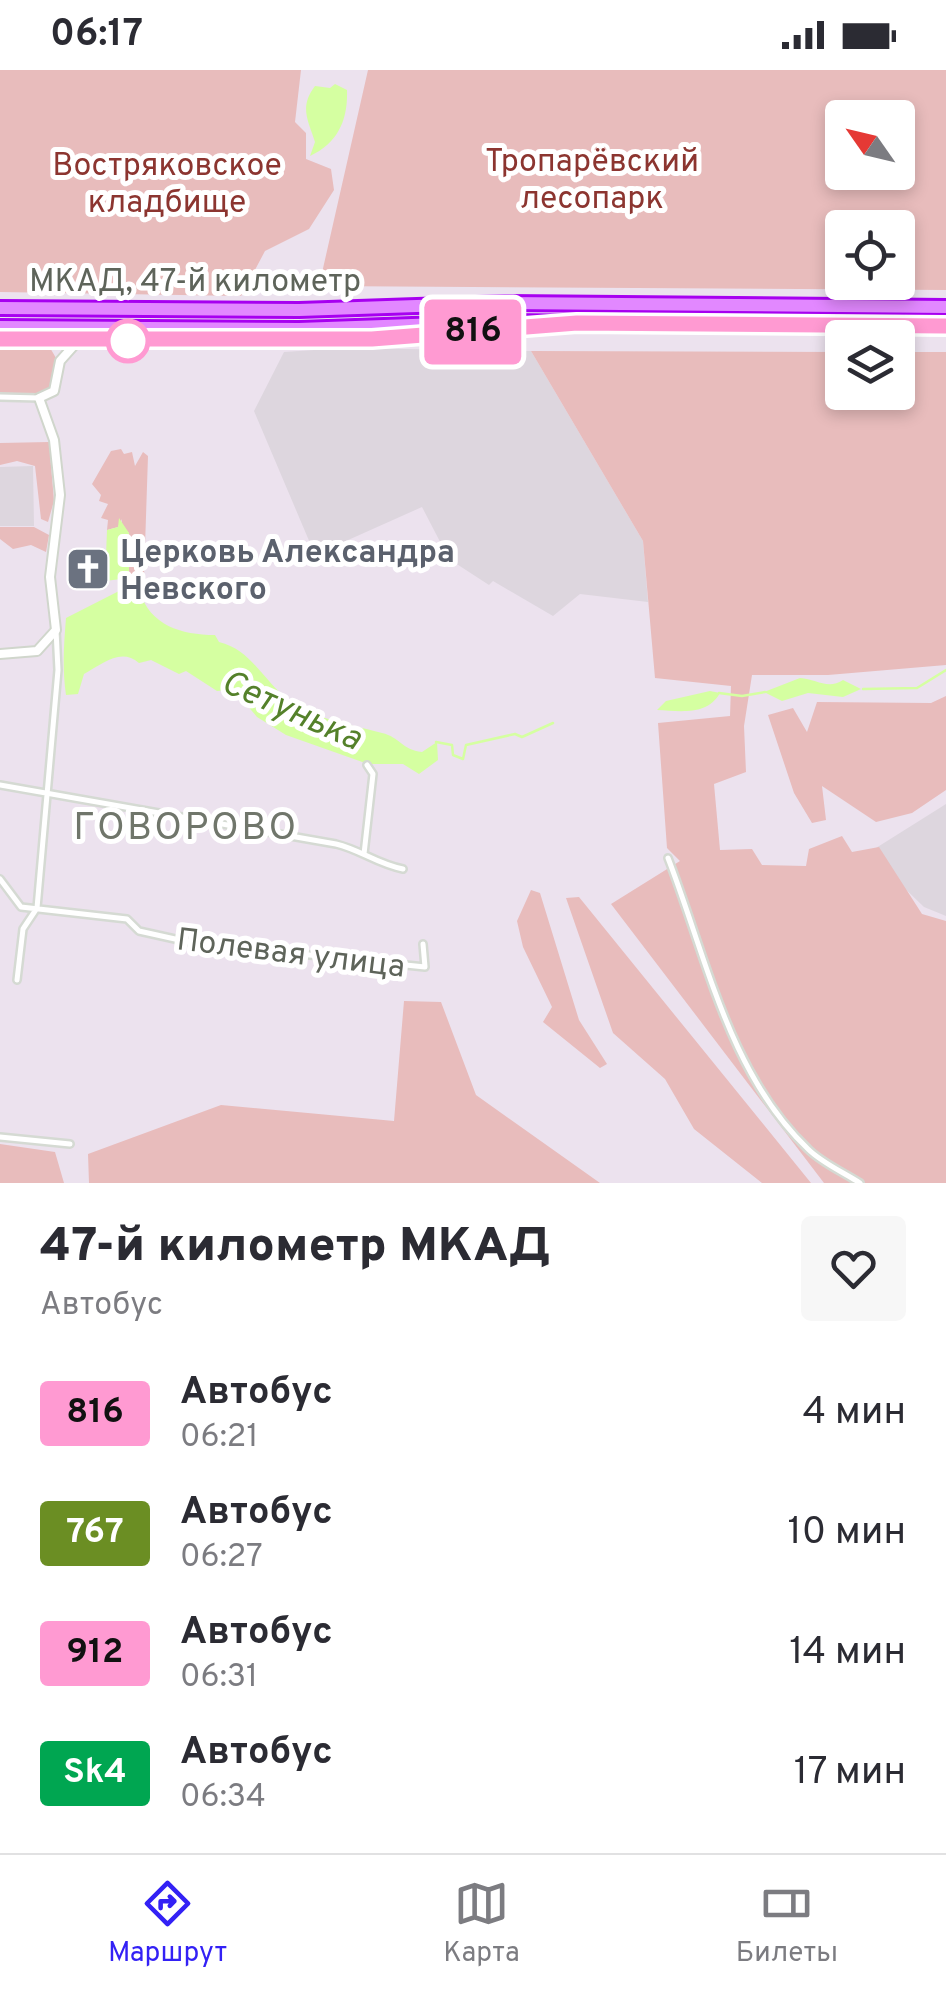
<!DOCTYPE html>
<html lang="ru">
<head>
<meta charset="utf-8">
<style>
  :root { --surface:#fff; --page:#f7f7f7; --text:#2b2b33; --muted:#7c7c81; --line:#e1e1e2; --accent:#3321f5 }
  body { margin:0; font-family:Overpass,sans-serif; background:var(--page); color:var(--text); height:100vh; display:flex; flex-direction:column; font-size:38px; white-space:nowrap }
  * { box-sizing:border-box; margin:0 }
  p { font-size:32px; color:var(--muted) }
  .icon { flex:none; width:55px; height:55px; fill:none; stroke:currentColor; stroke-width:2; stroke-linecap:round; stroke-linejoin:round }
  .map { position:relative; height:1113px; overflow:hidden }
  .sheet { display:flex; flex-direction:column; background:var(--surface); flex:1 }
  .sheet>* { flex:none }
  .badge { padding:0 20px; border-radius:8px; font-size:35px; line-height:65px }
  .needle { width:65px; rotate:304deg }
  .tools { position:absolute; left:825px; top:30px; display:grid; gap:20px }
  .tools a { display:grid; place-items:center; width:90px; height:90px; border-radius:10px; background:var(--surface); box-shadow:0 5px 15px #0003; font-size:50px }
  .map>.badge { position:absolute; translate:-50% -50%; box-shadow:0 0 0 5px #fff }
  .round { display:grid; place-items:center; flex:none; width:105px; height:105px; border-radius:10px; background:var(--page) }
  .headline { display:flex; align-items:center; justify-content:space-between; height:170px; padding:0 40px }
  h1 { font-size:48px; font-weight:800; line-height:75px }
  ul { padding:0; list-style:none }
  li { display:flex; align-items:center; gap:30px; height:120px; padding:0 40px }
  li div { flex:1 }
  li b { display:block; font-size:38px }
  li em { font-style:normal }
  li .badge { min-width:110px; font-weight:700; text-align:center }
  .status { display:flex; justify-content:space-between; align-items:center; height:70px; padding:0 50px; background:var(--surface); direction:ltr }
  .status svg { height:28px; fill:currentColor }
  .menu { display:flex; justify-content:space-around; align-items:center; height:140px; border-top:2px solid var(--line); background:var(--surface); font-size:28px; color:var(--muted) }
  .menu a { display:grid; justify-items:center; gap:5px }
  .menu .on { color:var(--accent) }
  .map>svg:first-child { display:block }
  .industrial { fill:#ddd6de }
  .green { fill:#e8bcbc; fill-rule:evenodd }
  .water { fill:#d5ffa1 }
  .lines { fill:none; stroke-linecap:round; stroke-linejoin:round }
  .stream { stroke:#d5ffa1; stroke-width:2.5 }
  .street-casing { stroke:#d5dad3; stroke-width:10 }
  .secondary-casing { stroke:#d0d6cc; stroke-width:12 }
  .primary-casing { stroke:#cc4efb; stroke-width:15 }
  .highway-casing { stroke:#a700f0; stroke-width:18 }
  .street { stroke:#fff; stroke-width:5 }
  .secondary { stroke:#fff; stroke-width:8 }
  .primary { stroke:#f1a6ff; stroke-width:10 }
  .highway { stroke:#e288ff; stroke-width:12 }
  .line-casing { stroke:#fff; stroke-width:22 }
  .line { stroke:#ff9ad2; stroke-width:15 }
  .stop-dot { fill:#fff; stroke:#ff9ad2; stroke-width:5 }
  .labels { text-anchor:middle; stroke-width:10; stroke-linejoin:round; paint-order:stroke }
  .park-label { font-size:32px; fill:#8c3530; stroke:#fff }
  .street-label { font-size:32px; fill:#5e645a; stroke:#fff }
  .worship-label { font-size:32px; font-weight:bold; fill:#5b616d; stroke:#fff; text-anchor:start }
  .water-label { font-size:35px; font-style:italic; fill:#54812a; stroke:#fff }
  .quarter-label { font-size:38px; letter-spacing:2.5px; fill:#70766b; stroke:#fff }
</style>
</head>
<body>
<div class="status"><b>06:17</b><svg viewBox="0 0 49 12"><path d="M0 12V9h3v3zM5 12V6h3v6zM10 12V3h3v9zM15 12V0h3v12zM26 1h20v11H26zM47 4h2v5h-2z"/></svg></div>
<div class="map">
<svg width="946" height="1113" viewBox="0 0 946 1113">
  <rect width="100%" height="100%" fill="#ece2ee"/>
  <path class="industrial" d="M344,278L531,281L643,471L648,532L580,524L553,546L493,511L489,515L449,489L422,437L337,475L310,473L254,341L284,282Z
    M33,396L34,456H0V397Z
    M946,734V846L924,837L868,783Z"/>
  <path class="green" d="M0,0H301L295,52L306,63V89L331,99L334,120L309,159L265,181L241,226L0,222Z
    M368,0H946V220L319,216ZM842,48H898V102H842ZM842,158H898V212H842Z
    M0,274L49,276L56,288L51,318L43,323H0Z
    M531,281L842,282V322H898V282H946V595L828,605H752L744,656L746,702L714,714L720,780L752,779L762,795L806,796L809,779L842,766L852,782L879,777L922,844L946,851V1113H824L611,834L680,791L667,778L658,653L730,646L731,616L655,608L643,471Z
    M49,372L54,431L48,452L41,449L35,396L17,391L0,395V373Z
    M121,379L124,384L132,382L135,396L143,382L148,386L144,507L129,508V463L121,457L122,449L118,457L107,460L108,450L101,448L108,434L99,431L101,425L92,414L111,381Z
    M0,457H34L49,465L46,482L31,475L13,479L0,469Z
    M946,626V720L912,743L876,752L822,716L826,750L812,753L794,723L768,645L793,638L807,662L817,632L931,633Z
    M531,820L540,823L579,950L607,994L600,998L543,952L552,937L523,877L517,851Z
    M579,827L811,1113H762L694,1059L665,1009L613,963L566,828Z
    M404,931L441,932L476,1025L600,1113H89L88,1084L221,1035L394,1051Z
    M0,1074L55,1082L64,1113H0Z"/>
  <path class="water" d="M335,14L347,20C348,50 338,73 310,86L315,72C308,50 299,37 315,16L330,18Z
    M119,448L129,463V508L105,511L107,460L118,457Z
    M133,520L140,522C150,555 181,565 215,565L219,572C252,580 262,610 289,630C314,649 352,655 382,663C400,667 402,680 422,682L437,672L438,690L419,704L403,694H368L286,665L257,647L234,620L217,621L186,601L179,604L151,590L139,593C121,577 102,594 84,604L78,624L66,625C62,596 64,574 66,548L119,521Z
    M800,608C816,609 828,620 843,610L861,619L843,627L808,623L782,631L764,622Z
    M710,621L720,623C707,646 680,641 657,640L666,631Z"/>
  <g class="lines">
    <path class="stream" d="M863,619L917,618L946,600
      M719,623L742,626L765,622
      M436,672L452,675L453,685L463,689L466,675L515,664L522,667L553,653"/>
    <defs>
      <path id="street" d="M0,327L39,328
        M0,715L336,774C361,780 377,794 403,799
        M364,784L373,704L367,695
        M668,788C706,886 729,1004 808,1079C822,1093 843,1102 860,1113
        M0,809L21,837L127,849L139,861L193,873L425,897L423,874
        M17,910L23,859L37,838L58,600L56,560
        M0,1067L70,1074"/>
      <path id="secondary" d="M0,584L37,581L56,560L50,507L60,425L54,370L39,328L54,321L60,291L77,272"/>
      <path id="primary" d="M0,269C177,271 353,275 529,257"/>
      <path id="highway" d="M0,238L299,240L505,233L946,237
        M0,257L299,259L497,252L946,256"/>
    </defs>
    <use href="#street" class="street-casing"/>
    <use href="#secondary" class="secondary-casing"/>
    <use href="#primary" class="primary-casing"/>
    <use href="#highway" class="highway-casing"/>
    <use href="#street" class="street"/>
    <use href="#secondary" class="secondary"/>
    <use href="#primary" class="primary"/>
    <use href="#highway" class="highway"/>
  </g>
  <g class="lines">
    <defs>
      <path id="line" d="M0,269H372L577,253L946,256"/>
    </defs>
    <use href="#line" class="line-casing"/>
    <use href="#line" class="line"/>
  </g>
  <defs>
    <symbol id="church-square" viewBox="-11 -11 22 22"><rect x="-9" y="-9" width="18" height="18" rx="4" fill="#6b7280" stroke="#fff"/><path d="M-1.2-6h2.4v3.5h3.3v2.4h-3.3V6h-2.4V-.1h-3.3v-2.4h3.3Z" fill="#fff"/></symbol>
  </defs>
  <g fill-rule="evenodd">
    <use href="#church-square" x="63" y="474" width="50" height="50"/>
  </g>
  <circle class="stop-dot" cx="128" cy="271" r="20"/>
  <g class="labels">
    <g class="park-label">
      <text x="592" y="101">Тропарёвский<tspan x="592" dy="37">лесопарк</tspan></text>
      <text x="167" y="105">Востряковское<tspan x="167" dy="37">кладбище</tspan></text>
    </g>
    <g class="street-label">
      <text x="195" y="221">МКАД, 47-й километр</text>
      <text transform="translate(291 882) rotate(7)" y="11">Полевая улица</text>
    </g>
    <g class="worship-label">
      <text x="120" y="492">Церковь Александра<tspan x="120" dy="37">Невского</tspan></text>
    </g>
    <g class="water-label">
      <text transform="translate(292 639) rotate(24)" y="12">Сетунька</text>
    </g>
    <g class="quarter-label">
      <text x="186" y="769">ГОВОРОВО</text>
    </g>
  </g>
</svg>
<div class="tools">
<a><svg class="needle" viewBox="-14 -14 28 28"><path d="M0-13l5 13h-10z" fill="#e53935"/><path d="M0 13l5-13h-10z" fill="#7c7c81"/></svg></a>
<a><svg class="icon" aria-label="locate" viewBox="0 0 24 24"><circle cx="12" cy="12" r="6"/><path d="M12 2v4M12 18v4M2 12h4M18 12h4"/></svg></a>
<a><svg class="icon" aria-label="layers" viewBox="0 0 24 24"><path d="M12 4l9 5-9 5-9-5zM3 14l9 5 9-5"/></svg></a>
</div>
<b class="badge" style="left:473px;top:262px;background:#ff9ad2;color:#111">816</b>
</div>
<section class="sheet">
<div class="headline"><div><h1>47-й километр МКАД</h1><p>Автобус</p></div><a class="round"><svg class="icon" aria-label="heart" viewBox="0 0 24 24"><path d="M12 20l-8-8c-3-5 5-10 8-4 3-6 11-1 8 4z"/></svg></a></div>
<ul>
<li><span class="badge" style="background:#ff9ad2;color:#111">816</span><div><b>Автобус</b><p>06:21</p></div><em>4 мин</em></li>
<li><span class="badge" style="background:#6b8e23;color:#fff">767</span><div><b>Автобус</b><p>06:27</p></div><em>10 мин</em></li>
<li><span class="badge" style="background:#ff9ad2;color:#111">912</span><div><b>Автобус</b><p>06:31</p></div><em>14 мин</em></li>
<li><span class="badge" style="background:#00a651;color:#fff">Sk4</span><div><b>Автобус</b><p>06:34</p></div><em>17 мин</em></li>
</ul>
</section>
<nav class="menu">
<a class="on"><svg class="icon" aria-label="directions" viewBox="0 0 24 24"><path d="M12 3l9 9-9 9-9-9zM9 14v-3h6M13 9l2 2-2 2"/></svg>Маршрут</a>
<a><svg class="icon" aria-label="map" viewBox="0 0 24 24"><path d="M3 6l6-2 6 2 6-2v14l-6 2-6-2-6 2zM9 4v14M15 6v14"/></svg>Карта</a>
<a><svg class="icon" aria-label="tickets" viewBox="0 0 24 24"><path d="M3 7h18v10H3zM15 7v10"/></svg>Билеты</a>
</nav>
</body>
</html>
